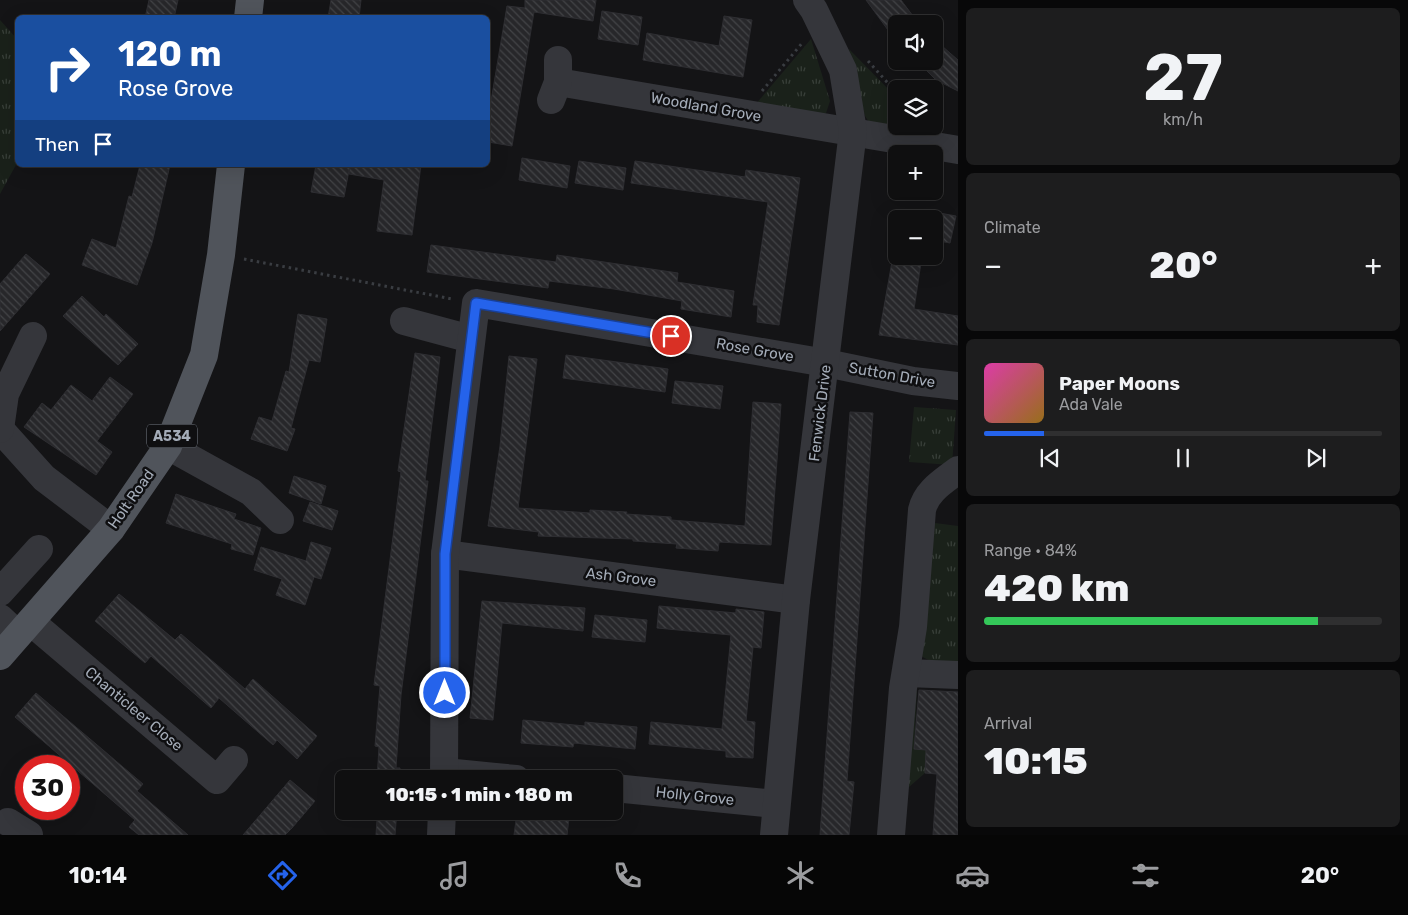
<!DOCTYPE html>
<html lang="en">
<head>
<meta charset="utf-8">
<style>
  :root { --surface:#0f0f10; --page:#1d1d1e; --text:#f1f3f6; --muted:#9b9c9f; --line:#2f2f30; --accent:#2563eb }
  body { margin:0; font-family:Rubik,sans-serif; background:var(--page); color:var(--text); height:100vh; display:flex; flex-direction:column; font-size:19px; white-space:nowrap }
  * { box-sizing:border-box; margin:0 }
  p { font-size:16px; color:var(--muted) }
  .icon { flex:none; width:28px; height:28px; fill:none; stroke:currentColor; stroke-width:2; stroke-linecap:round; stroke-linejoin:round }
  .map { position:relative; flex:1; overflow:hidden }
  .sheet { display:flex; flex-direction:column; gap:8px; padding:8px; background:#080809; width:450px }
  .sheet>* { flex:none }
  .top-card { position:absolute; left:15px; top:15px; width:475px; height:152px; border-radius:8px; box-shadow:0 5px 20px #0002,0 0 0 1px var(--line); background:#1a4fa0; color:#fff; overflow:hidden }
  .controls { position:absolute; left:888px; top:15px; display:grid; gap:10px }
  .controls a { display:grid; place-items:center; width:55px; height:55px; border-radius:8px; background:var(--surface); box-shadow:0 5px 20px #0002,0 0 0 1px var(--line); font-size:25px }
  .speed { position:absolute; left:15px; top:755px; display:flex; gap:10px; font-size:25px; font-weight:700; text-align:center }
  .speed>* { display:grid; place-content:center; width:65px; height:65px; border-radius:50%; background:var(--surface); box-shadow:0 5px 20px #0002,0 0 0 1px var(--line); line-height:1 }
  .speed .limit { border:8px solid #d22; background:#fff; color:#111 }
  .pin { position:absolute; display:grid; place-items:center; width:42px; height:42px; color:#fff; margin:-21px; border:2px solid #fff; border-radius:50%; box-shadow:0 1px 5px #0007 }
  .me { position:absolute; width:55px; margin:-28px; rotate:0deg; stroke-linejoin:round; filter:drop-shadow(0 0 4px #0008) }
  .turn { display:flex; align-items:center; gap:18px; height:105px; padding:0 20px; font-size:22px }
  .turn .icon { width:65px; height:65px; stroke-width:2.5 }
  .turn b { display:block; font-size:35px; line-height:42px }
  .then { display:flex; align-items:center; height:48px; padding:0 20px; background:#0003; gap:10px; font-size:19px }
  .big { font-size:38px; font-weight:800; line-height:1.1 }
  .sheet .card { flex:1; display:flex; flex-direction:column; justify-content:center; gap:8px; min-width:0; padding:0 18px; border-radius:8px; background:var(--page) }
  .sheet .dial { align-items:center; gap:0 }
  .dial b { font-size:65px; line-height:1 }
  .song { display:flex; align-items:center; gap:15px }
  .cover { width:60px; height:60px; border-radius:8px; background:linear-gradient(135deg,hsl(320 70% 55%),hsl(40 70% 35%)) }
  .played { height:5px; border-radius:2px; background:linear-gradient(90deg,var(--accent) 15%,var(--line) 15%) }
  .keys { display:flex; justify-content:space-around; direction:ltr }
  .heat { display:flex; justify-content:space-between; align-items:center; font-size:28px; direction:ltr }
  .charge { height:8px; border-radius:4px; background:linear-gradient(90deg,#34c759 84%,var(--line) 0) }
  .trip { position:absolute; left:335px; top:770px; width:288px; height:50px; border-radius:8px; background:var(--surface); box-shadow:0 5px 20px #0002,0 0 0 1px var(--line); font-weight:800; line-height:50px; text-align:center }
  .tab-bar { display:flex; height:80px; justify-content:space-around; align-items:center; background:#060606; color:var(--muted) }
  .tab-bar .icon { width:35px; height:35px }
  .tab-bar .selected { color:var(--accent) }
  .tab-bar b { font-size:22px; color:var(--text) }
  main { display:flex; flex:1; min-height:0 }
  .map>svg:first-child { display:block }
</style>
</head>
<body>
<main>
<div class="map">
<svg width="958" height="835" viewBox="0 0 958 835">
  <defs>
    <pattern id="grass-tufts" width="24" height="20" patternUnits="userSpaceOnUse" patternTransform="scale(1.25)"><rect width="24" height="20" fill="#1a211a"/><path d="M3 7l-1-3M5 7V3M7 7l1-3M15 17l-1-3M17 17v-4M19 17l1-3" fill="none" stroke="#383f39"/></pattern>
    <pattern id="building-back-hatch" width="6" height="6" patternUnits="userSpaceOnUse" patternTransform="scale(1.25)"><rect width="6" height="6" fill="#27272a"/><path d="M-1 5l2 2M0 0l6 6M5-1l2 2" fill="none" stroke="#434447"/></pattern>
  </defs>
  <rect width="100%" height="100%" fill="#141416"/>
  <g fill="url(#grass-tufts)">
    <path d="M0,20L17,39V163L0,194Z"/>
    <path d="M811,39L830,101L826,113L818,116L755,105Z"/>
    <path d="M849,49L896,97V126H924L934,137L869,122L865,116Z"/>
    <path d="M914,407L956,410L952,465L909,462Z"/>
    <path d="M935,511V523L958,526V662C943,662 927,665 917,651Z"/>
    <path d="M917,690L914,749L926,750L925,773L901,794L911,700Z"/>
  </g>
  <g fill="url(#building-back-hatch)" stroke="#2e2e32">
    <path d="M149,0H178L174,18H145Z"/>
    <path d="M331,0H361L359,18H328Z"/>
    <path d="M525,0H596L593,21L534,12L512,146L488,142L491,101L507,6L525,8Z"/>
    <path d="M866,0H901L919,24H896V41Z"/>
    <path d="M602,11L642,17L638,45L598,39Z"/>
    <path d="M724,16L752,20L743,77L643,60L647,33L719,46Z"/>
    <path d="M934,39L958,60V91L936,80L917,61H934Z"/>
    <path d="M522,158L570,166L567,188L519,180Z"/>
    <path d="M579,161L626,168L623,190L575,183Z"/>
    <path d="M635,161L745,177L746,170L800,178L779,325L757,322L758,305H753L768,202L631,183Z"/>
    <path d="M140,165H170L152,243L137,285L82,265L92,239L116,248L129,196L132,197Z"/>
    <path d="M316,165H350L344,197L311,192Z"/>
    <path d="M350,165H421L412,235L377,231L384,180L349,174Z"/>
    <path d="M934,212L956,216L950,243L934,240Z"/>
    <path d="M431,245L556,262L557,255L678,273L677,282L734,291L731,317L681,309L682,301L614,289L549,281L548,288L427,272Z"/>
    <path d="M26,254L50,274L0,331V284Z"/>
    <path d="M893,256H922L914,309L958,316V345L879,335Z"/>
    <path d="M82,296L104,317L106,314L138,344L118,365L63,316Z"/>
    <path d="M298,314L327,319L320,362L309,360L291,428L295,429L287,451L251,439L259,417L272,421L286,371L289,372Z"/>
    <path d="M415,353L440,357L425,481H428L425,505L401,695L396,768H400V779H377L379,747L375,746L380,686L374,685L395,521L401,472L398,471Z"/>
    <path d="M566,355L668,369L665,392L563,378Z"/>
    <path d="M509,356L537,359L518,508L590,513V510L627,512L626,514L671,517V520L745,526L753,402L781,404L771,545L719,542L718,551L676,548L677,544L633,541V539L538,536L539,532L488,526L500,446Z"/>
    <path d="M110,377L133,394L97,441L112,452L96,475L24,427L42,403L51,410L71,385L92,401Z"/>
    <path d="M675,381L723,386L720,409L672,403Z"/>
    <path d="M850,412L873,413L847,781L854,782L849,835H820Z"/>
    <path d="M294,476L326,486L321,504L289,493Z"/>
    <path d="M176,494L236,514L234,519L261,528L253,555L231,549L232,544L166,523Z"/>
    <path d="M310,502L338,511L332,530L303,521Z"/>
    <path d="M311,542L331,548L321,579L314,577L305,605L276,595L282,579L254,570L261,547L306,561Z"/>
    <path d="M119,594L175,640L181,634L245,689L253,679L317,736L297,759L277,740L273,745L219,698L211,708L151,656L145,663L95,621Z"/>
    <path d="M482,601L585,608L583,631L502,623L493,720L470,718Z"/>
    <path d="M659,606L736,613V609L764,612L761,648L753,647L746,721L755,722L753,758L726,757V751L649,744L651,722L722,729L731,635L657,628Z"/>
    <path d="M595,615L647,620L645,642L592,637Z"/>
    <path d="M919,690L958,692V835H933L937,774L925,773L926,750L914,749Z"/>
    <path d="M36,693L143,784L137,791L188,835H139L129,827L135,820L15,717Z"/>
    <path d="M523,720L585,726V722L637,727L635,749L574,743L573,747L521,743Z"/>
    <path d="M290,780L315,801L292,828L285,835H243Z"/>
    <path d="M374,811H397L395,835H376L377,820L373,819Z"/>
    <path d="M517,813L569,818L567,835H514Z"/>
  </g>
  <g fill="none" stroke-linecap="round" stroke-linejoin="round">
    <g stroke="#3a3d42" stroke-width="3" stroke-dasharray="2.5 4" stroke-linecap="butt">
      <path d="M868,61L896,92"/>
      <path d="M762,91L803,42"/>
      <path d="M244,259L452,299"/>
    </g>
    <g stroke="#35363b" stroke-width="28">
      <path d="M558,82L958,150"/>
      <path d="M551,100L558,82V60"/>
      <path d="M404,321L471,339"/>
      <path d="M0,429L44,478L111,529"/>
      <path d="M0,429L5,394L33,336"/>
      <path d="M168,446L251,492L280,520"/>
      <path d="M445,554L796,600"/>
      <path d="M0,592L39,549"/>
      <path d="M0,618L18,635"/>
      <path d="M31,622L217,780L234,760"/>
      <path d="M907,673L958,675"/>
      <path d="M445,772L516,779"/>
      <path d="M444,779L445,554L476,303L826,363L913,381L958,386"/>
      <path d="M614,788L776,804"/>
      <path d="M8,822L29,835"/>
      <path d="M441,835L442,811"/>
      <path d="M774,835L796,600L853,131L843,70L814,10L807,0"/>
      <path d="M891,835L903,688L913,627L922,510C926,491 944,481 958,470"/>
    </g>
    <g stroke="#50545b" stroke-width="28">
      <path d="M248,18L250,0"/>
      <path d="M0,656L111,529L168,446L204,355L221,255L231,165"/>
    </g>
  </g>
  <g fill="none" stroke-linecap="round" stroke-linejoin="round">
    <g stroke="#184099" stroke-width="12">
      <path id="route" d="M445,693V554L476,303L671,336"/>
    </g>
    <use href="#route" stroke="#2563eb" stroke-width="9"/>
  </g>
  <g text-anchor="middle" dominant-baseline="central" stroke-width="5" stroke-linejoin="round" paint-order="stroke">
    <rect fill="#0f0f11" stroke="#777d86" stroke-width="1" x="147" y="424.5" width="50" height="23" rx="4"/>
    <g font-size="14" font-weight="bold" fill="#a4acb8">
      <text x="172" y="436">A534</text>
    </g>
    <g font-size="15" fill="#a4acb8" stroke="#0f0f11">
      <text transform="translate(706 107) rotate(10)">Woodland Grove</text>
      <text transform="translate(755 350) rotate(10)">Rose Grove</text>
      <text transform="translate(892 375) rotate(10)">Sutton Drive</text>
      <text transform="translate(820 413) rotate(-83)">Fenwick Drive</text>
      <text transform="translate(131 499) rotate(-55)">Holt Road</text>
      <text transform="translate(621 577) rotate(7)">Ash Grove</text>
      <text transform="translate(134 709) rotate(40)">Chanticleer Close</text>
      <text transform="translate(695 796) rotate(6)">Holly Grove</text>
    </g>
  </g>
</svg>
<div class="controls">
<a><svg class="icon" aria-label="sound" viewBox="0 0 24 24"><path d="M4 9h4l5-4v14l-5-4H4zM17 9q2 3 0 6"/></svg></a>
<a><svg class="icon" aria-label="layers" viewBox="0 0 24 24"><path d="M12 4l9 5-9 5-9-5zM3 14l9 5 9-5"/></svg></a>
<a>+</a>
<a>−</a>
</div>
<div class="speed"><div class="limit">30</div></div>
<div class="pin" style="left:671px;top:336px;background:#d93025"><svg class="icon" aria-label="arrive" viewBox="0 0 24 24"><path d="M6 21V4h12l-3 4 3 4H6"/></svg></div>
<svg class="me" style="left:445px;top:693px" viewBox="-20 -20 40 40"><circle r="17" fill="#2563eb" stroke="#fff" stroke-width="3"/><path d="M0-11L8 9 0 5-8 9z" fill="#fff"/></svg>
<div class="trip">10:15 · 1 min · 180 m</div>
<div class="top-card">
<div class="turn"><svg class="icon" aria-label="right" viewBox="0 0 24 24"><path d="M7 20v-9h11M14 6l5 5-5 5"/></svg><div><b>120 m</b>Rose Grove</div></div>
<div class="then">Then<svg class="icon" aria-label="arrive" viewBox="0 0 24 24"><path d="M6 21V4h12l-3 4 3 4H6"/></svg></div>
</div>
</div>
<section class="sheet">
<div class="card dial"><b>27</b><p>km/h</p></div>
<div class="card"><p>Climate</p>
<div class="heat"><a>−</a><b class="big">20°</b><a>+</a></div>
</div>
<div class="card">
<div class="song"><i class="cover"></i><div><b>Paper Moons</b><p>Ada Vale</p></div></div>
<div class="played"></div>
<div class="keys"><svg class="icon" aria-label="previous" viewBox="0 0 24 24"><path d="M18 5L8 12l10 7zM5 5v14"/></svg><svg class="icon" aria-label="pause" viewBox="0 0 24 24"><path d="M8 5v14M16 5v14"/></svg><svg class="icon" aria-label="next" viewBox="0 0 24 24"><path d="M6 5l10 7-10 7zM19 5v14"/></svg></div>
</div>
<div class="card"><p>Range · 84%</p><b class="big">420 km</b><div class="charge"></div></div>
<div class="card"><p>Arrival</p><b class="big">10:15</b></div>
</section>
</main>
<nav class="tab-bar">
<b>10:14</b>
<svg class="icon selected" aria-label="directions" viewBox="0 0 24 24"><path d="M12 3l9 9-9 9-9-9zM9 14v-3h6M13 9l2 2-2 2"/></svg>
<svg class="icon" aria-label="music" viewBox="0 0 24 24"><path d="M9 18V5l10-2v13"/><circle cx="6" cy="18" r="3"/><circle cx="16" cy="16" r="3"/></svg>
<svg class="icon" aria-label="phone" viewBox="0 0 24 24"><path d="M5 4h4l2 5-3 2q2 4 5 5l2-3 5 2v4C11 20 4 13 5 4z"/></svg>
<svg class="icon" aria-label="climate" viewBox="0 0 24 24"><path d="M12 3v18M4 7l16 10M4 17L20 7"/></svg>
<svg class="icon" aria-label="car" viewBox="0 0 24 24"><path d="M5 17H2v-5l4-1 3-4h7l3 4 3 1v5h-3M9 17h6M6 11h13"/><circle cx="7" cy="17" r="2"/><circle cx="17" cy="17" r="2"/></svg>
<svg class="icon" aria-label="filters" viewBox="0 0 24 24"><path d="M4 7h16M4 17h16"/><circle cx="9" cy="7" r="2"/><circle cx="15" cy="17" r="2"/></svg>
<b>20°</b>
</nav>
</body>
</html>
